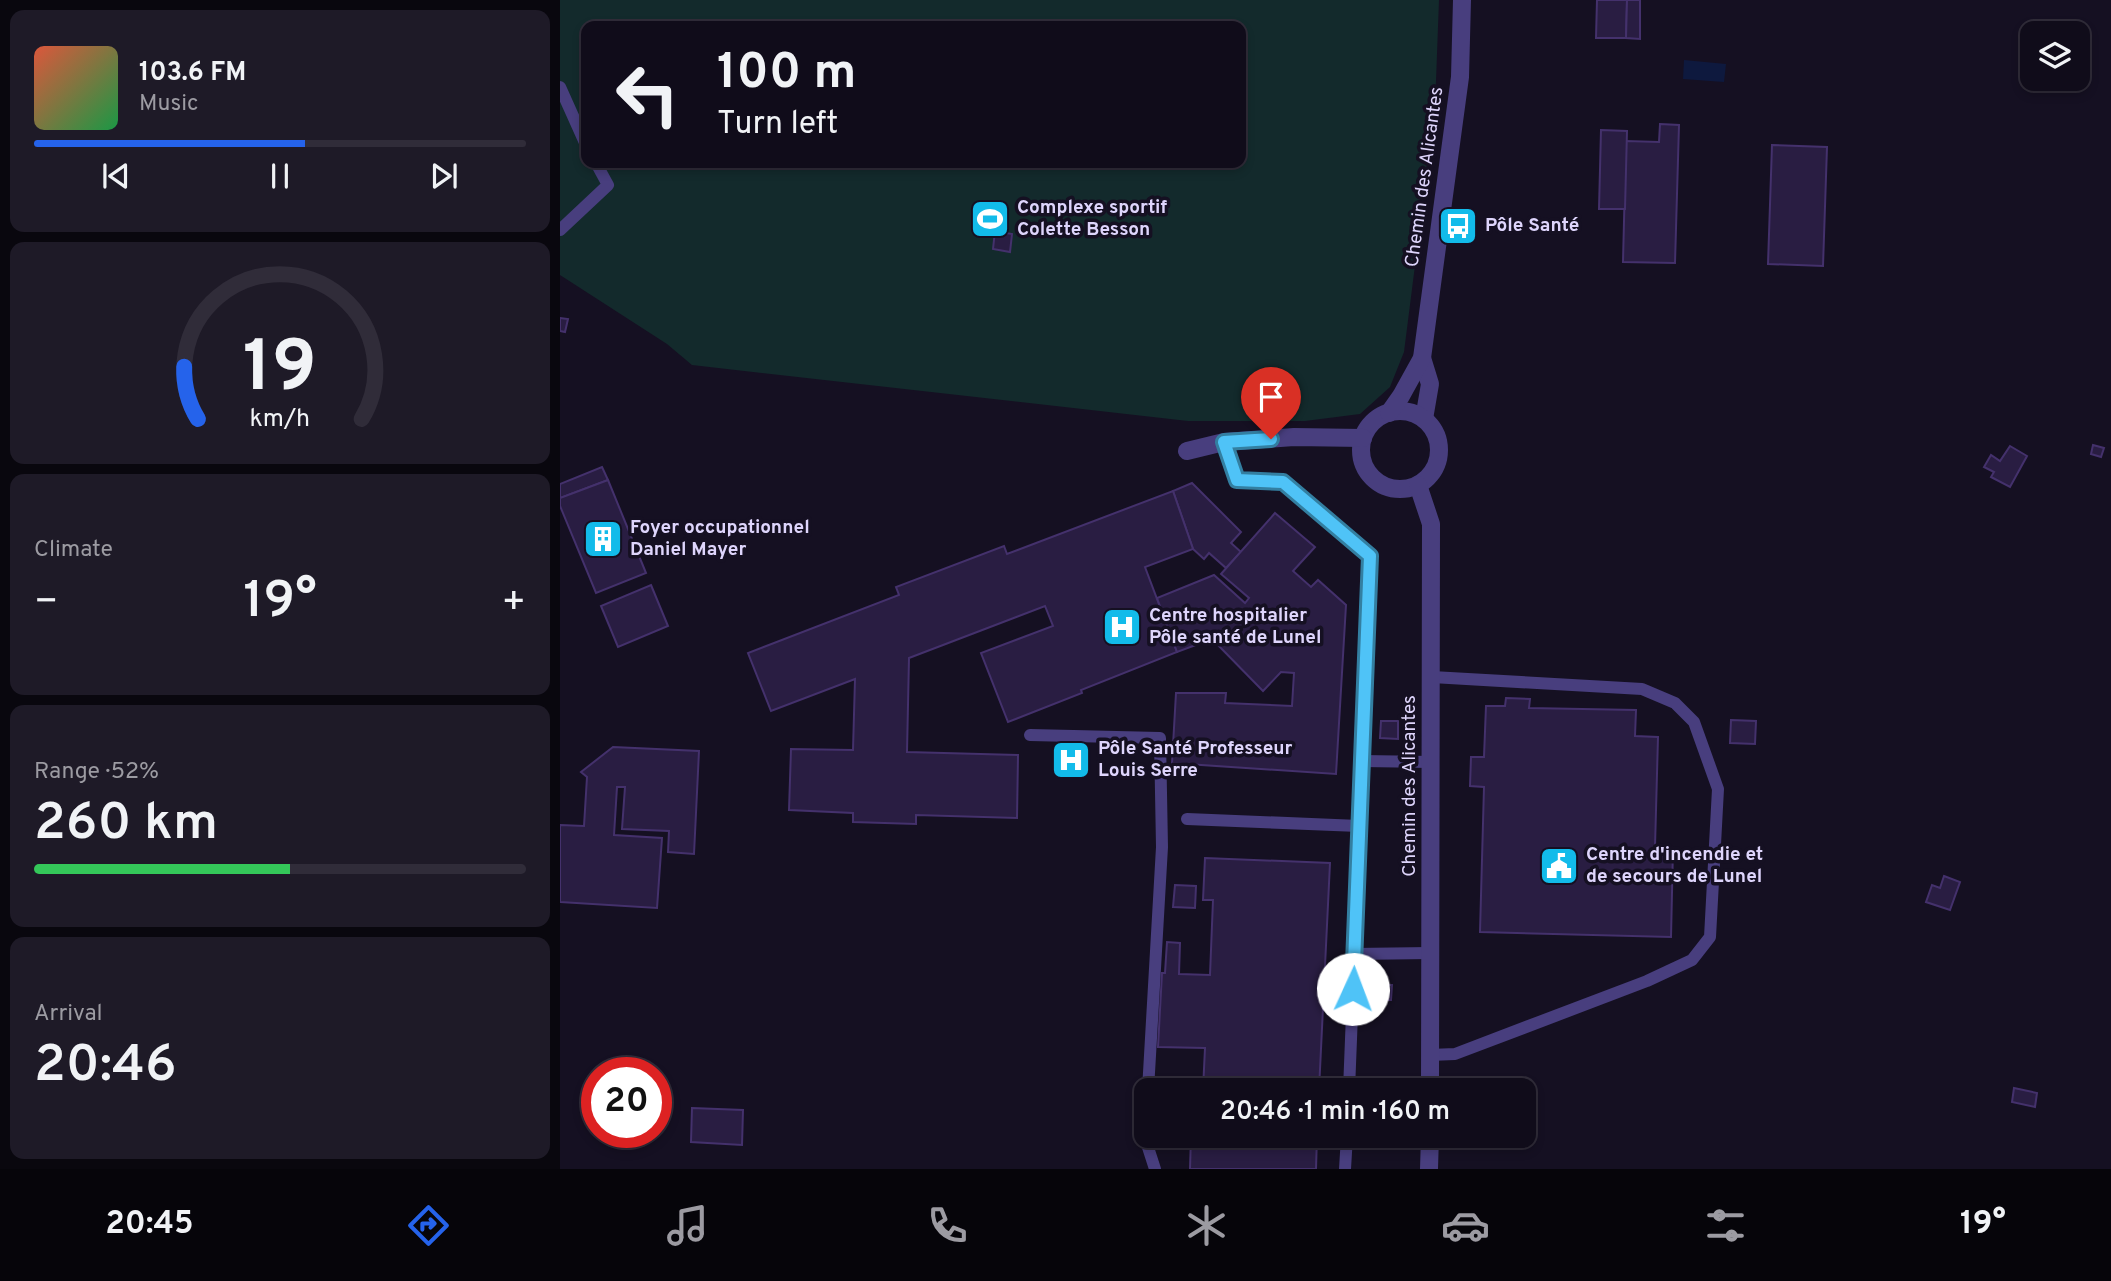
<!DOCTYPE html>
<html lang="en">
<head>
<meta charset="utf-8">
<style>
  :root { --surface:#100c1a; --page:#1e1a27; --text:#f1f3f6; --muted:#9c9ba2; --line:#302c39; --accent:#2563eb }
  body { margin:0; font-family:Overpass,sans-serif; background:var(--page); color:var(--text); height:100vh; display:flex; flex-direction:column; font-size:26px; white-space:nowrap }
  * { box-sizing:border-box; margin:0 }
  p { font-size:23px; color:var(--muted) }
  .icon { flex:none; width:38px; height:38px; fill:none; stroke:currentColor; stroke-width:2; stroke-linecap:round; stroke-linejoin:round }
  .map { position:relative; flex:1; overflow:hidden }
  .side { display:flex; flex-direction:column; gap:10px; padding:10px; background:#09070e; width:560px }
  .side>* { flex:none }
  .top-card { position:absolute; left:21px; top:21px; width:665px; height:147px; border-radius:14px; box-shadow:0 4px 10px #0003,0 0 0 2px var(--line); background:#100c1a; color:var(--text); overflow:hidden }
  .controls { position:absolute; left:1460px; top:21px; display:grid; gap:14px }
  .controls a { display:grid; place-items:center; width:70px; height:70px; border-radius:14px; background:var(--surface); box-shadow:0 4px 10px #0003,0 0 0 2px var(--line); font-size:35px }
  .speed { position:absolute; left:21px; top:1057px; display:flex; gap:14px; font-size:35px; font-weight:700; text-align:center }
  .speed>* { display:grid; place-content:center; width:91px; height:91px; border-radius:50%; background:var(--surface); box-shadow:0 4px 10px #0003,0 0 0 2px var(--line); line-height:1 }
  .speed .limit { border:10px solid #d22; background:#fff; color:#111 }
  .pin { position:absolute; display:grid; place-items:center; width:60px; height:60px; color:#fff; margin:-72px -30px; border-radius:50% 50% 50% 0; rotate:-45deg; box-shadow:0 0 7px #0007 }
  .pin .icon { rotate:45deg }
  .me { position:absolute; width:77px; margin:-38px; rotate:2deg; stroke-linejoin:round; filter:drop-shadow(0 0 5px #0008) }
  .turn { display:flex; align-items:center; gap:24px; height:147px; padding:0 21px; font-size:32px }
  .turn .icon { width:91px; height:91px; stroke-width:2.5 }
  .turn b { display:block; font-size:49px; line-height:60px }
  .big { font-size:52px; font-weight:600; line-height:1.1 }
  .side .card { flex:1; display:flex; flex-direction:column; justify-content:center; gap:10px; min-width:0; padding:0 24px; border-radius:14px; background:var(--page) }
  .side .dial { align-items:center; gap:0 }
  .dial svg { height:182px; overflow:visible; fill:none; stroke:var(--line); stroke-width:7; stroke-linecap:round; text-anchor:middle }
  .dial text { fill:var(--text); stroke:none }
  .song { display:flex; align-items:center; gap:21px }
  .cover { width:84px; height:84px; border-radius:10px; background:linear-gradient(135deg,hsl(10 70% 55%),hsl(140 70% 35%)) }
  .played { height:7px; border-radius:4px; background:linear-gradient(90deg,var(--accent) 55%,var(--line) 55%) }
  .keys { display:flex; justify-content:space-around; direction:ltr }
  .heat { display:flex; justify-content:space-between; align-items:center; font-size:38px; direction:ltr }
  .charge { height:10px; border-radius:5px; background:linear-gradient(90deg,#34c759 52%,var(--line) 0) }
  .trip { position:absolute; left:574px; top:1078px; width:402px; height:70px; border-radius:14px; background:var(--surface); box-shadow:0 4px 10px #0003,0 0 0 2px var(--line); font-weight:600; line-height:70px; text-align:center }
  .tabs { display:flex; height:112px; justify-content:space-around; align-items:center; background:#06050a; color:var(--muted) }
  .tabs .icon { width:49px; height:49px }
  .tabs .on { color:var(--accent) }
  .tabs b { font-size:32px; color:var(--text) }
  main { display:flex; flex:1; min-height:0 }
  .map>svg:first-child { display:block }
</style>
</head>
<body>
<main>
<section class="side">
<div class="card">
<div class="song"><i class="cover"></i><div><b>103.6 FM</b><p>Music</p></div></div>
<div class="played"></div>
<div class="keys"><svg class="icon" aria-label="previous" viewBox="0 0 24 24"><path d="M18 5L8 12l10 7zM5 5v14"/></svg><svg class="icon" aria-label="pause" viewBox="0 0 24 24"><path d="M8 5v14M16 5v14"/></svg><svg class="icon" aria-label="next" viewBox="0 0 24 24"><path d="M6 5l10 7-10 7zM19 5v14"/></svg></div>
</div>
<div class="card dial"><svg viewBox="0 0 100 80">
<path d="M14 69A42 42 0 1 1 86 69"/>
<path d="M14 69A42 42 0 0 1 8 46" stroke="#2563eb"/>
<text x="50" y="56" font-size="32" font-weight="700">19</text>
<text x="50" y="72" font-size="11">km/h</text>
</svg></div>
<div class="card"><p>Climate</p>
<div class="heat"><a>−</a><b class="big">19°</b><a>+</a></div>
</div>
<div class="card"><p>Range · 52%</p><b class="big">260 km</b><div class="charge"></div></div>
<div class="card"><p>Arrival</p><b class="big">20:46</b></div>
</section>
<div class="map">
<svg width="1551" height="1169" viewBox="0 0 1551 1169">
  <rect width="100%" height="100%" fill="#151022"/>
  <path fill="#132a2c" fill-rule="evenodd" d="M0,0H879L875,108L844,352L830,387L800,414L745,421H628L132,365L107,344L0,275ZM26,26H681V163H26Z"/>
  <path fill="#0e193e" d="M1124,60L1166,64L1164,82L1123,79Z"/>
  <g fill="#291d42" stroke="#44316c" stroke-width="2">
    <path d="M1037,0H1067L1066,38H1036Z"/>
    <path d="M1067,0H1080V39L1066,38Z"/>
    <path d="M1100,124L1119,125L1115,263L1063,262L1066,141L1099,142Z"/>
    <path d="M1041,130L1067,131L1065,209H1039Z"/>
    <path d="M1212,145L1267,147L1263,266L1208,264Z"/>
    <path d="M435,231L452,234L450,252L433,249Z"/>
    <path d="M0,318L8,319L5,332L0,331Z"/>
    <path d="M1533,445L1544,448L1541,457L1531,454Z"/>
    <path d="M1450,446L1467,456L1450,487L1431,477L1434,472L1424,467L1431,455L1440,461Z"/>
    <path d="M42,467L48,480L0,498V484Z"/>
    <path d="M48,480L86,573L36,593L0,506V498Z"/>
    <path d="M632,483L681,532L671,543L681,552L666,568L649,553L644,559L633,549L613,491Z"/>
    <path d="M613,491L633,549L585,567L617,652L521,690L522,693L448,722L421,653L493,626L485,606L349,658L347,752L458,755L457,818L356,815V824L293,822V813L229,810L231,749L293,750L295,679L211,711L188,653L339,595L336,587L444,546L447,554Z"/>
    <path d="M715,513L755,547L733,571L751,587L758,580L786,605L776,774L612,763L616,693H666L665,703L732,706L734,673L721,672L703,691L652,639L617,652L597,598L654,575L685,603L689,598L661,574Z"/>
    <path d="M91,585L108,626L58,647L41,606Z"/>
    <path d="M946,698L970,699L969,708L1076,710L1075,736L1098,737L1095,847L1113,848L1111,937L920,932L924,787L910,786L911,757H924L926,706H945Z"/>
    <path d="M1171,720L1196,721L1195,744L1170,743Z"/>
    <path d="M821,721H838V739L820,738Z"/>
    <path d="M53,747L139,751L134,854L108,852L109,831L62,829L65,787H57L54,835L102,838L97,908L0,902V825L24,826L27,777L21,772Z"/>
    <path d="M645,858L770,863L759,1090H643L645,1048L598,1047L602,973H605L607,942L620,943L619,974L650,975L653,900H643Z"/>
    <path d="M1384,876L1400,882L1390,910L1366,902L1372,885L1380,888Z"/>
    <path d="M615,885L636,886L635,908L613,907Z"/>
    <path d="M823,985H832L831,1000H823Z"/>
    <rect x="96" y="1082" width="6" height="18"/>
    <path d="M26,1083H37V1106L26,1105Z"/>
    <path d="M1454,1088L1477,1093L1475,1107L1452,1102Z"/>
    <path d="M132,1108L183,1110L182,1145L131,1142Z"/>
    <path d="M631,1136H757L756,1169H630Z"/>
  </g>
  <g fill="none" stroke-linecap="round" stroke-linejoin="round">
    <g stroke="#483e7e" stroke-width="12">
      <path d="M0,87L26,145"/>
      <path d="M0,230L48,185L36,163"/>
      <path d="M664,442L677,480L723,482L810,556L789,1090"/>
      <path d="M470,735L600,738L602,847L588,1090"/>
      <path d="M802,761L872,762"/>
      <path d="M627,819L799,826"/>
      <path d="M794,954L870,953"/>
      <path d="M870,1055L895,1054L1087,981L1132,960L1150,937L1158,789L1134,722L1115,703L1082,689L872,677"/>
      <path d="M586,1120L585,1138L595,1169"/>
      <path d="M785,1169L787,1136"/>
    </g>
    <g stroke="#483e7e" stroke-width="18">
      <path d="M862,358L870,384L864,419"/>
      <circle cx="840" cy="450" r="39"/>
      <path d="M829,413L841,396L862,358L900,77L902,0"/>
      <path d="M627,451L664,442L734,437L803,438"/>
      <path d="M858,485L871,524L870,1090"/>
      <path d="M869,1169L870,1136"/>
    </g>
  </g>
  <g fill="none" stroke-linecap="round" stroke-linejoin="round">
    <g stroke="#337fa1" stroke-width="18">
      <path id="route" d="M711,439L664,442L677,480L723,482L810,556L793,989"/>
    </g>
    <use href="#route" stroke="#4fc3f7" stroke-width="12"/>
  </g>
  <defs>
    <g id="stadium-square" transform="scale(2.0125)"><rect x="-9" y="-9" width="18" height="18" rx="4" fill="#12bbea" stroke="#151022"/><path d="M0-5a6.5 5 0 1 0 0 10a6.5 5 0 1 0 0-10ZM-3.5-1.8h7v3.6h-7Z" fill="#fff"/></g>
    <g id="bus-square" transform="scale(2.0125)"><rect x="-9" y="-9" width="18" height="18" rx="4" fill="#12bbea" stroke="#151022"/><path d="M-5-6H5V4H4V6H2V4H-2V6H-4V4H-5ZM-3.5-4V0h7V-4ZM-3.5 1.2v1.5H-2V1.2ZM2 1.2v1.5H3.5V1.2Z" fill="#fff"/></g>
    <g id="building-square" transform="scale(2.0125)"><rect x="-9" y="-9" width="18" height="18" rx="4" fill="#12bbea" stroke="#151022"/><path d="M-4-6H4V6H1V3H-1V6H-4ZM-2.5-4.3h1.7v1.8h-1.7ZM.8-4.3h1.7v1.8H.8ZM-2.5-1h1.7V.8h-1.7ZM.8-1h1.7V.8H.8Z" fill="#fff"/></g>
    <g id="hospital-square" transform="scale(2.0125)"><rect x="-9" y="-9" width="18" height="18" rx="4" fill="#12bbea" stroke="#151022"/><path d="M-5-5h3v3.5h4V-5h3V5h-3V1.5h-4V5h-3Z" fill="#fff"/></g>
    <g id="civic-square" transform="scale(2.0125)"><rect x="-9" y="-9" width="18" height="18" rx="4" fill="#12bbea" stroke="#151022"/><path d="M-.6-6.5H3V-4.5H.6V-3L4-1V1h2V6H-6V1h2V-1L-.6-3ZM-1.2 2.5V6h2.4V2.5Z" fill="#fff"/></g>
  </defs>
  <g fill-rule="evenodd">
    <use href="#stadium-square" x="430" y="219"/>
    <use href="#bus-square" x="898" y="226"/>
    <use href="#building-square" x="43" y="539"/>
    <use href="#hospital-square" x="562" y="627"/>
    <use href="#hospital-square" x="511" y="760"/>
    <use href="#civic-square" x="999" y="866"/>
  </g>
  <g text-anchor="middle" dominant-baseline="central" stroke-width="7" stroke-linejoin="round" paint-order="stroke">
    <g font-size="19" fill="#ded5fc" stroke="#151022">
      <text transform="translate(865 177) rotate(-82)">Chemin des Alicantes</text>
      <text transform="translate(850 786) rotate(-90)">Chemin des Alicantes</text>
    </g>
    <g font-size="19" font-weight="bold" fill="#ded5fc" stroke="#151022" text-anchor="start">
      <text x="457" y="208">Complexe sportif<tspan x="457" dy="22">Colette Besson</tspan></text>
      <text x="925" y="226">Pôle Santé</text>
      <text x="70" y="528">Foyer occupationnel<tspan x="70" dy="22">Daniel Mayer</tspan></text>
      <text x="589" y="616">Centre hospitalier<tspan x="589" dy="22">Pôle santé de Lunel</tspan></text>
      <text x="538" y="749">Pôle Santé Professeur<tspan x="538" dy="22">Louis Serre</tspan></text>
      <text x="1026" y="855">Centre d'incendie et<tspan x="1026" dy="22">de secours de Lunel</tspan></text>
    </g>
  </g>
</svg>
<div class="controls">
<a><svg class="icon" aria-label="layers" viewBox="0 0 24 24"><path d="M12 4l9 5-9 5-9-5zM3 14l9 5 9-5"/></svg></a>
</div>
<div class="speed"><div class="limit">20</div></div>
<div class="pin" style="left:711px;top:439px;background:#d93025"><svg class="icon" aria-label="arrive" viewBox="0 0 24 24"><path d="M6 21V4h12l-3 4 3 4H6"/></svg></div>
<svg class="me" style="left:793px;top:989px" viewBox="-20 -20 40 40"><circle r="19" fill="#fff"/><path d="M0-13L10 11 0 6-10 11z" fill="#4fc3f7"/></svg>
<div class="trip">20:46 · 1 min · 160 m</div>
<div class="top-card">
<div class="turn"><svg class="icon" aria-label="left" viewBox="0 0 24 24"><path d="M17 20v-9H6M10 6l-5 5 5 5"/></svg><div><b>100 m</b>Turn left</div></div>
</div>
</div>
</main>
<nav class="tabs">
<b>20:45</b>
<svg class="icon on" aria-label="directions" viewBox="0 0 24 24"><path d="M12 3l9 9-9 9-9-9zM9 14v-3h6M13 9l2 2-2 2"/></svg>
<svg class="icon" aria-label="music" viewBox="0 0 24 24"><path d="M9 18V5l10-2v13"/><circle cx="6" cy="18" r="3"/><circle cx="16" cy="16" r="3"/></svg>
<svg class="icon" aria-label="phone" viewBox="0 0 24 24"><path d="M5 4h4l2 5-3 2q2 4 5 5l2-3 5 2v4C11 20 4 13 5 4z"/></svg>
<svg class="icon" aria-label="climate" viewBox="0 0 24 24"><path d="M12 3v18M4 7l16 10M4 17L20 7"/></svg>
<svg class="icon" aria-label="car" viewBox="0 0 24 24"><path d="M5 17H2v-5l4-1 3-4h7l3 4 3 1v5h-3M9 17h6M6 11h13"/><circle cx="7" cy="17" r="2"/><circle cx="17" cy="17" r="2"/></svg>
<svg class="icon" aria-label="filters" viewBox="0 0 24 24"><path d="M4 7h16M4 17h16"/><circle cx="9" cy="7" r="2"/><circle cx="15" cy="17" r="2"/></svg>
<b>19°</b>
</nav>
</body>
</html>
